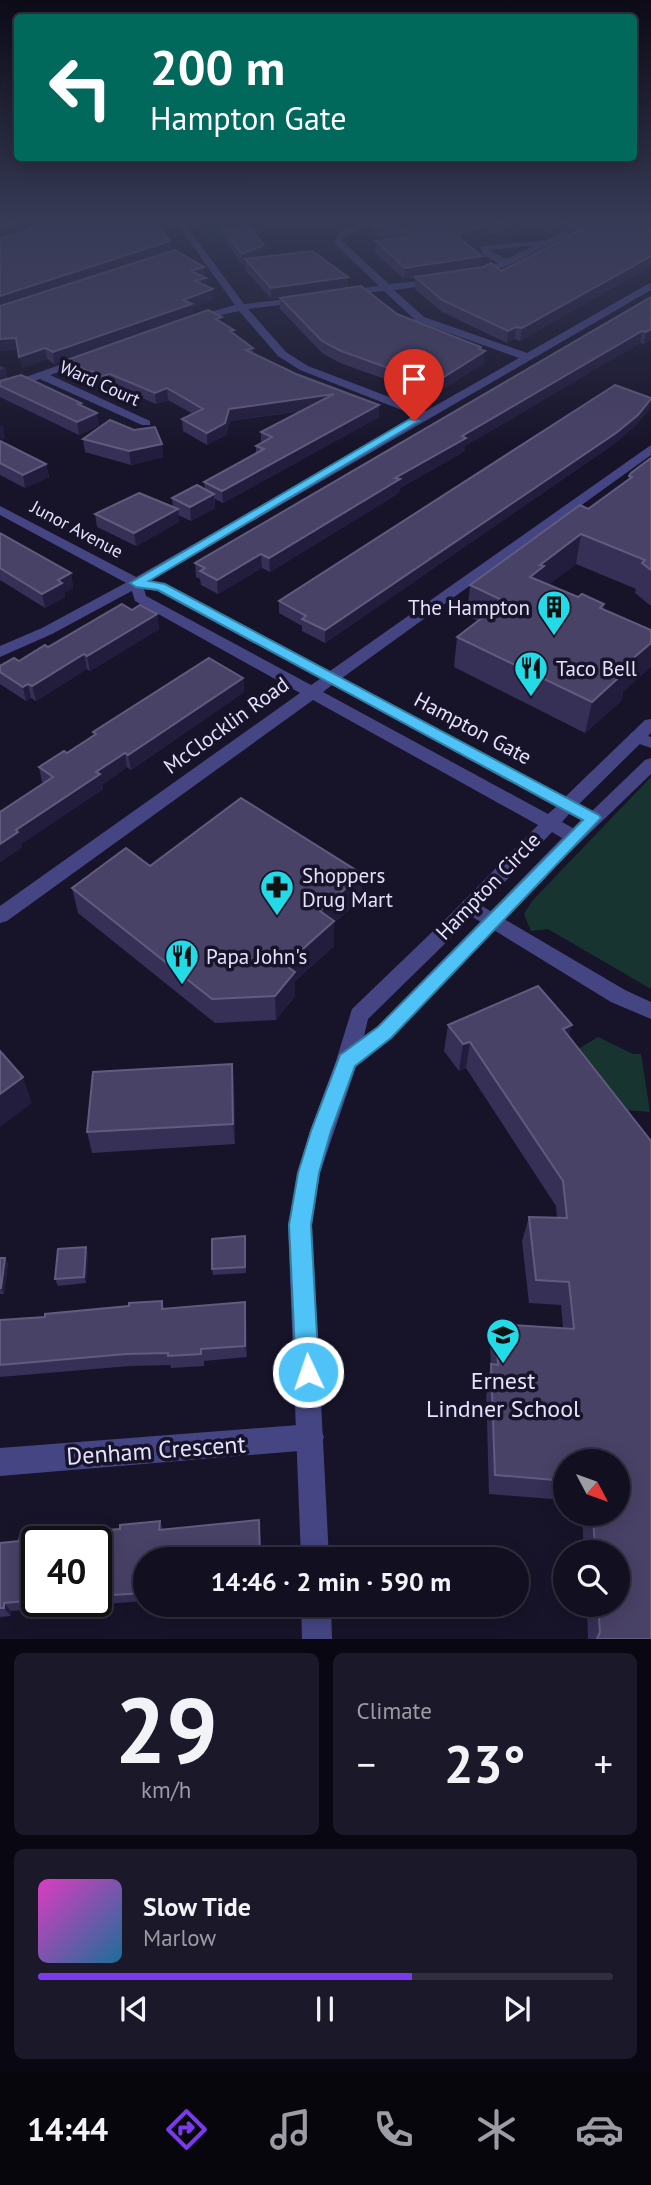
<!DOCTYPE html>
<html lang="en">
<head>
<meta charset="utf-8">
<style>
  :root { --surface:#110f20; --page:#1a1829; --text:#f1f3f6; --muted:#9c9ca5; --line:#302f3e; --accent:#7c3aed }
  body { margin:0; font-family:"PT Sans",sans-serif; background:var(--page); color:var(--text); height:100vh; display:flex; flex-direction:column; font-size:26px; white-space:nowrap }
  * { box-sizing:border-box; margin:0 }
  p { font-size:23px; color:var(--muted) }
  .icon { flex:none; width:38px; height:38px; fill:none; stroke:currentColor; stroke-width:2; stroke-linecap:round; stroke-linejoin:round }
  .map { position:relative; height:1639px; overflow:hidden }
  .side { display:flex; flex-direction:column; gap:14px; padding:14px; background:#090812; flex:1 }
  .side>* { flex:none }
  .banner { position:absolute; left:14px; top:14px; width:623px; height:147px; border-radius:7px; box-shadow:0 4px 18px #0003,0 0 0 2px var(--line); background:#00695c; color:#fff; overflow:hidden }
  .needle { width:46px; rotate:131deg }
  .fabs { position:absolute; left:553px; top:1449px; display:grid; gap:14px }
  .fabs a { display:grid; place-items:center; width:77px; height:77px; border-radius:50%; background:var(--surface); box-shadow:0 4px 18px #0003,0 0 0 2px var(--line); font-size:35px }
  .speed { position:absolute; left:21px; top:1526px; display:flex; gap:14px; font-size:35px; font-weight:700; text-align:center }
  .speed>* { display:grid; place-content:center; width:91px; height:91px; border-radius:50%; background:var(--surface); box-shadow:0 4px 18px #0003,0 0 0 2px var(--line); line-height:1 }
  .speed .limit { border:4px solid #111; border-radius:10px; background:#fff; color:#111 }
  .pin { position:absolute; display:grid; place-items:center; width:60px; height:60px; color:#fff; margin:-72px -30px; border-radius:50% 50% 50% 0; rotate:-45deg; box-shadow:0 0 7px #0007 }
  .pin .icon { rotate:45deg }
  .me { position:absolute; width:77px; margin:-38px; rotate:357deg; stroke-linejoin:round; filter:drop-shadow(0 0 5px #0008) }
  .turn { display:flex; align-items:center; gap:24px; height:147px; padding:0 21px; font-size:32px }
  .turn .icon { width:91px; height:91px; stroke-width:2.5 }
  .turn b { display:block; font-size:49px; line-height:60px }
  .big { font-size:52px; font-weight:600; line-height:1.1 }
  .side .tile { flex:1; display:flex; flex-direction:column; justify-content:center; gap:10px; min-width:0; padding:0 24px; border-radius:10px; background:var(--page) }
  .side .dial { align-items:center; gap:0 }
  .dial b { font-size:91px; line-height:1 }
  .song { display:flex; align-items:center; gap:21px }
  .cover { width:84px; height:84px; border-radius:10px; background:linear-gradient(135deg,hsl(310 70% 55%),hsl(200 70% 35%)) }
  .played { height:7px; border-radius:4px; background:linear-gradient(90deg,var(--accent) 65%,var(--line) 65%) }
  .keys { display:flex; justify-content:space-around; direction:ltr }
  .heat { display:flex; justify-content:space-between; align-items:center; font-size:38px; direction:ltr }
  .side .tiles { flex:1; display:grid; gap:14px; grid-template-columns:1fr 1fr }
  .tile:last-child { grid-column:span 2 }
  .trip { position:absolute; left:133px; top:1547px; width:396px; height:70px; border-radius:35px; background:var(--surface); box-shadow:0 4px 18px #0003,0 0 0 2px var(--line); font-weight:600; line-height:70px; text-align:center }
  .tab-bar { display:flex; height:112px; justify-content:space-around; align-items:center; background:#07060d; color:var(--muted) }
  .tab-bar .icon { width:49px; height:49px }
  .tab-bar .active { color:var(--accent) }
  .tab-bar b { font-size:32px; color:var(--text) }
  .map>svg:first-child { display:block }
</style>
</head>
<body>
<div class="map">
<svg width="651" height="1639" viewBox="0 0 651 1639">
  <rect width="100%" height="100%" fill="#17142a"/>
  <g fill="#183431">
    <path d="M224,220H293L257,233L209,240L197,223Z"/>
    <path d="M651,777V989L548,929L531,931L524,914L532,901Z"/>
    <path d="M598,1037L633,1054H641L650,1112L613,1109L575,1051Z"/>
  </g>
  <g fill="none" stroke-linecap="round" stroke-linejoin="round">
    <g fill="#454584" fill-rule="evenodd">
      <path d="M174,220H182L244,304L306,297L308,299L303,302L248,309L286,352L308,366L426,411L519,358L416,321L384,291L342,295V291L345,290L379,286L334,243L339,232L371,220H382L345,236L342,241L389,284L441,279V283L438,284L394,290L424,317L527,353L648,284L651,283V290L141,586L52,634L0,657V646L42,628L131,580L417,416L300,370L278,356L239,311L189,322V318L235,305Z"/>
      <path d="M587,220H597L509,265L473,278L468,275L498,263L482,254L481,246L544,241ZM535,245L506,259L489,250Z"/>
      <path d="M88,355L92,356V360L50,375L150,421V425H142L40,379L0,393V386Z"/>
      <path d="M637,732L651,737V748L631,741L629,737L631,733Z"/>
      <path d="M470,899L625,990L651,1002V1019L611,1002L463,911L461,906L463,901Z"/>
      <path d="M311,1424L320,1428L324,1437L320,1446L311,1450L0,1476V1448Z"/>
    </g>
    <g fill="#454584" fill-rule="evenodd">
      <path d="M651,445V455L342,678L565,797L645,720L651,719V733L579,804L592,811L645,760L651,758V774L567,855L392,1038L356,1067L320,1173L312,1225L329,1559H301L288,1225L298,1173L310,1131L336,1061L352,1009L452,913L538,825L313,700L7,921L0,923V906L300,693L135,601L130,585L0,515V506L140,579L166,584L330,671ZM144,589L157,591L320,679L311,685L146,596ZM332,685L556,807L548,814L323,692ZM569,814L581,820L573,828L562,822ZM552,832L562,838L378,1026L364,1036L368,1019L466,923Z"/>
      <path d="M301,1605H331L332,1639H302Z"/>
    </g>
  </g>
  <g fill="#362f56" fill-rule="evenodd">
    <path d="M0,220H154L171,251L206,278L207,287L213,289V300L192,308L193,315L54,364L47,359L22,368L18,349L0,351Z"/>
    <path d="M376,220H581L552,233L534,228L502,235L485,234L465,243L480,267L501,271L567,237L569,226L651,220V266L520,341L515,339L507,343L442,312L415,289V278L404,279L375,253L376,241L391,240L372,234V223Z"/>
    <path d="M224,230L264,245V255L260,257L348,277V288L271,299L245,270V263L242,264L225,241Z"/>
    <path d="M651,297V340L644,344L640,343L465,446V451L400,488L399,493L270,572L262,568L218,594L201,585L200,579L196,577L195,563Z"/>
    <path d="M280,298L397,314L481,347L480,349L484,363L432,396L340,363L322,353L280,309Z"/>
    <path d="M223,323L234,334L253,348V353L296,374L379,405V417L223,503L215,499V508L191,521L178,515L179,522L136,546L97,527L95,514L173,507L172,498L205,489L204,482L256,454V446L261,443V432L302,411L230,421L226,435L207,445L183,431L182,419L193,414L168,400L156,404L112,385L104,388L94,383L91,384L69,372L67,360Z"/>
    <path d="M0,366L5,368L7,379L82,406L99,425L79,435L0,397Z"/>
    <path d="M650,409L635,426L614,444L325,643L302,631V626L279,613V601Z"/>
    <path d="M83,439L162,444L163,457L131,465L85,452Z"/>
    <path d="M0,441L46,464L49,477L25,488L0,475Z"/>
    <path d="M651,458V606L635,593L636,589L576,564L549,584L578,597L604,604L603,609L623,692L621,701L585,733L454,667L457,637L478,621L467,616L470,585L588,509L629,479V476Z"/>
    <path d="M0,533L71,573L73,588L64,593L65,597L45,608L0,580Z"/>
    <path d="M132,610L157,614L159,629L90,671L87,669L36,701L31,698L26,701L0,684V666L19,661Z"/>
    <path d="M243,678L244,692L131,770L127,767L102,785L103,789L21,844L22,847L0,862V812L44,783L42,782L39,767L67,753L94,736L93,732Z"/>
    <path d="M150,866L362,874L361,899L334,923V946L295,981V996L276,1020L215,1023L78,913L72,888Z"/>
    <path d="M448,1025L569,1036L651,1639H588L587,1605H618V1552H584L582,1514H618V1461H565V1500L489,1494L486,1385L491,1366L490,1346L496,1324L563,1328L561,1305L529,1303L522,1241L529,1217L557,1218L556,1206L466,1068L459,1071L444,1051Z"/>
    <path d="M234,1085L235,1144L92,1153L87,1132Z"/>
    <path d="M245,1236L246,1273L213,1275L212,1269Z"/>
    <path d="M88,1253L86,1283L58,1286L55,1279Z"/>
    <path d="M0,1258H5L8,1264L4,1294H0Z"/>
    <path d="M162,1301L164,1309L246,1314L247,1357L204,1361V1366L171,1368L170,1365L130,1366L0,1377V1320L45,1317Z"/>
    <path d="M160,1521L163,1530H260L261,1559H145V1601L11,1611V1616L0,1617V1543L120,1529ZM37,1542H96V1601H37Z"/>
  </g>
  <g fill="#221c3d">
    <path d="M26,220L28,230L0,239V228Z"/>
    <path d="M525,220H535L534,228L502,235L503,224Z"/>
    <path d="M559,220H581L552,233L553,222Z"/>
    <path d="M486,223L485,234L455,247L456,236Z"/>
    <path d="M170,241L171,252L0,307V296Z"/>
    <path d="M264,245V255L247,262L245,259V263L242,264V254Z"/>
    <path d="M482,256L480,267L404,279L405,268Z"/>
    <path d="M651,256V266L520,341L522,328Z"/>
    <path d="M204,267L205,277L191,271Z"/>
    <path d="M348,277V288L271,299V288Z"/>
    <path d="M206,278L207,288L195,281Z"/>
    <path d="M213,289V300L192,308L193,315L54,364L53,352L183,300Z"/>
    <path d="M516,327L515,339L507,343L508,331Z"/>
    <path d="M651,329V340L644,344L646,332Z"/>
    <path d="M642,331L640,343L465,446V451L400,488L399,493L270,572L269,558L462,436Z"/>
    <path d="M16,338L18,349L0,351V339Z"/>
    <path d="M481,347L480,354L485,351L484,363L432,396L433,384Z"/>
    <path d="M45,348L47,359L22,368L19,357Z"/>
    <path d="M5,368L7,381L0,384V370Z"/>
    <path d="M93,371L94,383L91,384L89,372Z"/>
    <path d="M110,374L112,385L104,388L102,376Z"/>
    <path d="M167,388L168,400L156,404L155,393Z"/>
    <path d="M334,394V406L230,421L226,435L207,445V433L229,409Z"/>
    <path d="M651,399L650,409L635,426L614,444L325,643V630Z"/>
    <path d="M379,405V417L223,503L222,491Z"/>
    <path d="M97,413L99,425L79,435L77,422Z"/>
    <path d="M3,425L5,438L0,440V426Z"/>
    <path d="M162,444L163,457L131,465L129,451Z"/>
    <path d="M46,464L49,477L25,488L23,475Z"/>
    <path d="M214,494L215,508L191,521L190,507Z"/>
    <path d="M178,509L179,522L136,546L134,533Z"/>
    <path d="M581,534L576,564L540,591L530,577L540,565Z"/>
    <path d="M261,554L262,568L218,594L217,580Z"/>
    <path d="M71,573L73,588L64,593L65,597L45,608L42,594L58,580Z"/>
    <path d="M157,614L159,629L90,671L87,656Z"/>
    <path d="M651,643V667L623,692L621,701L585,733L592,702L623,667Z"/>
    <path d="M84,654L87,669L36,701L32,686Z"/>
    <path d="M243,678L244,692L131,770L128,755Z"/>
    <path d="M28,684L31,698L26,701L23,687Z"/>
    <path d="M125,753L127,767L102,785L103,789L21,844L22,847L0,862V844L16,830L96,772Z"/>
    <path d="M362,874L361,899L334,923V946L295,981V996L276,1020L275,996L285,965L320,911Z"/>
    <path d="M572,1025L565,1052L563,1029Z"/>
    <path d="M470,1042L466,1068L459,1071L463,1044Z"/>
    <path d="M232,1064L234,1085L235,1144L233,1124Z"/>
    <path d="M23,1077L32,1103L0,1127V1094Z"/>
    <path d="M86,1247L88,1253L86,1283L84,1277Z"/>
    <path d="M5,1258L8,1264L4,1294L1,1288Z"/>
    <path d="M245,1302L246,1314L247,1357L245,1346Z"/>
    <path d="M259,1520L260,1530L261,1559H260Z"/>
    <path d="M4,1603L11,1611V1616L4,1608Z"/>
  </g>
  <g fill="#494267" stroke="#615b7f" stroke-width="2">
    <path d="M0,220H26L0,228Z"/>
    <path d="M27,220H154L170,241L0,296V239L31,229L32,221Z"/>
    <path d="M376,220H525L503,224L486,223L456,236L482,256L405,268L376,241L418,236L372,223Z"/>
    <path d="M543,220H559L553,222Z"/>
    <path d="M583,220H651V256L522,328L516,327L508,331L442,300L415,277L483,267L491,263L501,271L582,230L569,226Z"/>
    <path d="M248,227L264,245L242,254L224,230Z"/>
    <path d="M175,250L204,267L191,271L206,278L195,281L213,289L183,300L192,304L53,352L45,348L19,357L16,338L0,339V306Z"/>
    <path d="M312,251L348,277L271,288L245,259Z"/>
    <path d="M361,286L397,314L481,347L479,349L485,351L433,384L341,351L322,341L280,298Z"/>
    <path d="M651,297V329L646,332L642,331L462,436L466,438L395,478L400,479L269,558L261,554L217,580L200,571L205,568L195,563Z"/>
    <path d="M208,310L222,317L216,319L234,330L230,331L253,348L246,350L296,374L379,405L222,491L204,482L264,449L256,446L272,437L261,432L334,394L229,409L225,423L207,433L182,419L203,409L167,388L155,393L110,374L102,376L93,371L89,372L67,360Z"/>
    <path d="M21,375L81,403L78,404L97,413L77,422L0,386V381Z"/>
    <path d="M615,385L651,398V399L638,415L616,433L325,630L302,619L306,616L279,601Z"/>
    <path d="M110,420L134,430L155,427L162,444L129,451L83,439Z"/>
    <path d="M0,441L46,464L23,475L0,463Z"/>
    <path d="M651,458V570L642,563L645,560L581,534L540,565L544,566L530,577L578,597L582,594L604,604L600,608L651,630V643L623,667L628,669L592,702L457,637L504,601L470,585L580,505L588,509L632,477L629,476L631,473Z"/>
    <path d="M197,485L214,494L190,507L172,498Z"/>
    <path d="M139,493L178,509L134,533L95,514Z"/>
    <path d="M0,533L71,573L58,580L62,583L42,594L0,568Z"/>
    <path d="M122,604L132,610L140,605L157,614L87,656L84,654L32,686L28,684L23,687L0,672V666L14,658L19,661L45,645L48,647Z"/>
    <path d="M209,658L243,678L128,755L125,753L96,772L100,774L16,830L18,832L0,844V812L53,777L39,767L64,751L67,753L96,734L93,732Z"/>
    <path d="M241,798L362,874L320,911L334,921L285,965L295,972L275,996L212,999L72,888L126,848L150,866Z"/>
    <path d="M538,986L572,1025L563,1029L651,1141V1639H597L600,1632L598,1605H618V1552H595L593,1514H618V1461H565V1481L495,1475L491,1364L498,1365L496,1324L574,1329L569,1282L536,1280L529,1217L567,1218L563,1181L470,1042L463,1044L448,1025Z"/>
    <path d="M0,1051L23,1077L0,1094Z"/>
    <path d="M232,1064L233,1124L87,1132L93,1072Z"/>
    <path d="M245,1236V1267L212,1269V1239Z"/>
    <path d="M86,1247L84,1277L55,1279L58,1249Z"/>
    <path d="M0,1258H5L1,1288H0Z"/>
    <path d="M162,1301V1309L245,1302V1346L201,1349V1354L168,1356V1353L126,1354L0,1365V1320L45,1317V1314L129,1306V1303Z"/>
    <path d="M259,1520L260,1559H145V1593L96,1596V1542H37V1600L4,1603V1608H0V1543L19,1541L20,1536L120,1529V1525L160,1521L159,1530Z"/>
  </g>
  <linearGradient id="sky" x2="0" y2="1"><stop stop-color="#0d0b17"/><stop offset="0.49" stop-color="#363a55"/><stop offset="1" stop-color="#363a55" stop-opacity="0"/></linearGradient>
  <rect width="651" height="449" fill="url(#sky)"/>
  <path fill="#4fc3f7" stroke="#337fa1" stroke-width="2" d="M410,419L419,421L149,581L165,584L599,815L601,818L391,1038L355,1066L331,1131L319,1173L311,1225L319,1372L316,1380L308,1383L299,1380L296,1372L289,1225L298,1173L311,1131L340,1055L378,1027L583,820L158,590L136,587L130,583Z"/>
  <defs>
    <g id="building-pin" transform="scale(1.75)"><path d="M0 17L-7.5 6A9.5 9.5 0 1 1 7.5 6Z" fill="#22dbe6" stroke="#17142a"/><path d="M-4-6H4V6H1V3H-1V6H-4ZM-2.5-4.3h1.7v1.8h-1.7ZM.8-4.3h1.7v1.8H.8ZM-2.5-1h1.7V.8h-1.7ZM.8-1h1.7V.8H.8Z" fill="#111"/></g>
    <g id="restaurant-pin" transform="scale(1.75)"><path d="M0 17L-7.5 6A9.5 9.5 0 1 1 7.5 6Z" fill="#22dbe6" stroke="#17142a"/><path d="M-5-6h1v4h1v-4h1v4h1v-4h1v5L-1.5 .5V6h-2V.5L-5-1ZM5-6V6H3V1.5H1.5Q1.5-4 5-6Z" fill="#111"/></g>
    <g id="pharmacy-pin" transform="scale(1.75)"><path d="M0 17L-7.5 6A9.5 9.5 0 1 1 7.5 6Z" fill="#22dbe6" stroke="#17142a"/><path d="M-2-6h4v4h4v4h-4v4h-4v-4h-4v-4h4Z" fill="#111"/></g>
    <g id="school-pin" transform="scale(1.75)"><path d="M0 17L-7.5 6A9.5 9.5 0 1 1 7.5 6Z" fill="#22dbe6" stroke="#17142a"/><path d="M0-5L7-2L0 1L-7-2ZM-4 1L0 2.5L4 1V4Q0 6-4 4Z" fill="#111"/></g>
  </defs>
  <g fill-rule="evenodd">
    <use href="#building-pin" x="554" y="607"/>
    <use href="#restaurant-pin" x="531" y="668"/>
    <use href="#pharmacy-pin" x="277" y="887"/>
    <use href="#restaurant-pin" x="182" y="956"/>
    <use href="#school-pin" x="503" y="1335"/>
  </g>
  <g text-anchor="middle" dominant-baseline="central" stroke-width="7" stroke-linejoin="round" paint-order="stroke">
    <g font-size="18" fill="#e3e1fc" stroke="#17142a">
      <text transform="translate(100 383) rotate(24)">Ward Court</text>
      <text transform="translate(77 529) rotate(28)">Junor Avenue</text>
    </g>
    <g font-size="21" fill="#e3e1fc" stroke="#17142a" text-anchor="start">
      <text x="530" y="607" text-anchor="end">The Hampton</text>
      <text x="556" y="668">Taco Bell</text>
      <text x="302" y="875">Shoppers<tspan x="302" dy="24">Drug Mart</tspan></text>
      <text x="206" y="956">Papa John's</text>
    </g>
    <g font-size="21" fill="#e3e1fc" stroke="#17142a">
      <text transform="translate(226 725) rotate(-36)">McClocklin Road</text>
      <text transform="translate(473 728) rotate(28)">Hampton Gate</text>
      <text transform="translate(488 886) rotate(-46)">Hampton Circle</text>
    </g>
    <g font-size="24" fill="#e3e1fc" stroke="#17142a">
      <text x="503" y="1380">Ernest<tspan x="503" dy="28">Lindner School</tspan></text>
    </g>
    <g font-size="24" fill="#e3e1fc" stroke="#17142a">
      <text transform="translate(156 1450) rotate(-4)">Denham Crescent</text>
    </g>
  </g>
</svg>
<div class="fabs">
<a><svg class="needle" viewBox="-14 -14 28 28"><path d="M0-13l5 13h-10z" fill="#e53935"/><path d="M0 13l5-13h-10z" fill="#9c9ca5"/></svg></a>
<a><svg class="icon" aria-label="search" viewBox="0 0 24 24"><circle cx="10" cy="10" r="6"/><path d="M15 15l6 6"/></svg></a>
</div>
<div class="speed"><div class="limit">40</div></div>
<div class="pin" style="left:414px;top:421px;background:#d93025"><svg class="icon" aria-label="arrive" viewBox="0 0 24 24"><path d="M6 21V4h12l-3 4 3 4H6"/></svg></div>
<svg class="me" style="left:308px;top:1372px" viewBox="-20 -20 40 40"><circle r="17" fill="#4fc3f7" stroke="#fff" stroke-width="3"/><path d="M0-11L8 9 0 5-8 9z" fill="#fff"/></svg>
<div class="trip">14:46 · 2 min · 590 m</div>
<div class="banner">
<div class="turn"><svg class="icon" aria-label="left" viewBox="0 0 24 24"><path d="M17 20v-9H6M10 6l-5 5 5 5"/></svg><div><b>200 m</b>Hampton Gate</div></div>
</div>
</div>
<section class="side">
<div class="tiles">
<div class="tile dial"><b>29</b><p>km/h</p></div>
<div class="tile"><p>Climate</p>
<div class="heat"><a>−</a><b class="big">23°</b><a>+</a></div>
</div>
<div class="tile">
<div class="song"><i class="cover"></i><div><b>Slow Tide</b><p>Marlow</p></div></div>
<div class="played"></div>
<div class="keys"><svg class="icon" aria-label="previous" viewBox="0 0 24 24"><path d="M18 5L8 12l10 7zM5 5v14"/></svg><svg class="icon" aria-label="pause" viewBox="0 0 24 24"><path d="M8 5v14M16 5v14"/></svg><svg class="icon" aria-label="next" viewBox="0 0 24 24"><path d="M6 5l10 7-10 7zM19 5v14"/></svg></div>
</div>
</div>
</section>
<nav class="tab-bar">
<b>14:44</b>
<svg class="icon active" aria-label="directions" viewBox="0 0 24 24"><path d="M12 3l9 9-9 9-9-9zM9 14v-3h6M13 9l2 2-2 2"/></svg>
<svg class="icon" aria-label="music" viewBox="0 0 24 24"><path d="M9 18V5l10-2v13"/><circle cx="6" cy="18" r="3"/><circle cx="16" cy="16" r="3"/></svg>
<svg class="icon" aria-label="phone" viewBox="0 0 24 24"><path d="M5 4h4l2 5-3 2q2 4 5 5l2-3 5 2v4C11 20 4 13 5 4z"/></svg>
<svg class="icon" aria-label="climate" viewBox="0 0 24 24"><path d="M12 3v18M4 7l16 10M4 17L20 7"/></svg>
<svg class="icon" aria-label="car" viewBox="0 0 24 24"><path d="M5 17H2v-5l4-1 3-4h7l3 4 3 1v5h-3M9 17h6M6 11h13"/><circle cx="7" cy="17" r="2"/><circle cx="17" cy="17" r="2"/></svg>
</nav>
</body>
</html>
